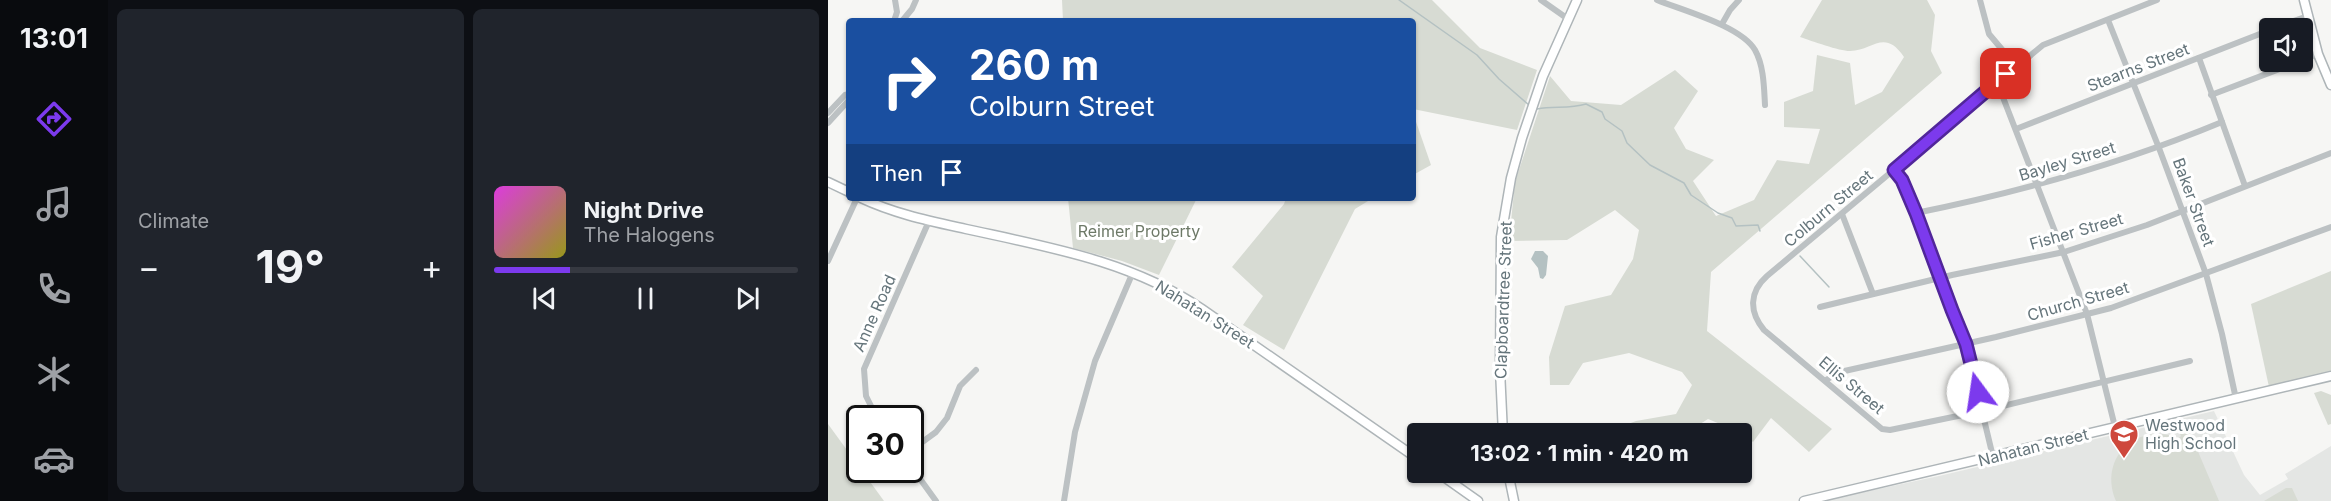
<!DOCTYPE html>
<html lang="en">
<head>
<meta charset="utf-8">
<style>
  :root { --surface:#171b24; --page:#20242c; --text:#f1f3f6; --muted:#9ea1a6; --line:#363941; --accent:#7c3aed }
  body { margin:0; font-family:Inter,sans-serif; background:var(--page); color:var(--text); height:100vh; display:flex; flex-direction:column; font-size:22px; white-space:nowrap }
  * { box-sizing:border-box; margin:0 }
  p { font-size:20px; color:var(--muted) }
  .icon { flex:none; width:33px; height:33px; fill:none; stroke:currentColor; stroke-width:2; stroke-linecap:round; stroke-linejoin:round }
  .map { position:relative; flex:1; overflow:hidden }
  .details { display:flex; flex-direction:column; gap:9px; padding:9px; background:#0d0f14; width:720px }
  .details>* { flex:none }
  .hud { position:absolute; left:18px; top:18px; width:570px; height:183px; border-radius:6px; box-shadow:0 2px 4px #0004; background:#1a4fa0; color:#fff; overflow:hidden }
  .tools { position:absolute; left:1431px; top:18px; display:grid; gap:12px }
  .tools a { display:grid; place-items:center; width:54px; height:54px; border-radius:6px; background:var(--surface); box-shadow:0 2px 4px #0004; font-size:30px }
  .speed { position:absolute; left:18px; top:405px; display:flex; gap:12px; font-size:30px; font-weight:700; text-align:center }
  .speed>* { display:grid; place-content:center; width:78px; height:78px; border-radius:50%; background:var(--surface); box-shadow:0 2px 4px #0004; line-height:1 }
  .speed .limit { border:3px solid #111; border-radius:9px; background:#fff; color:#111 }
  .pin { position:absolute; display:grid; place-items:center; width:51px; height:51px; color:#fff; margin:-26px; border-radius:12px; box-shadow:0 3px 9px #0006 }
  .me { position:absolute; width:66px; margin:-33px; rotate:346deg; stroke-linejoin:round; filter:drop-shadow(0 0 4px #0008) }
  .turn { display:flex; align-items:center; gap:21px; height:126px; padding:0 24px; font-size:27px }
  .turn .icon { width:78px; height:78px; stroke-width:2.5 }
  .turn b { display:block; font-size:42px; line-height:51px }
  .then { display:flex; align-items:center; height:57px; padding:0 24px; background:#0003; gap:12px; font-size:22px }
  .big { font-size:45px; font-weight:700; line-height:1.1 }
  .details .widget { flex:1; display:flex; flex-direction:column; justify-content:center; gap:9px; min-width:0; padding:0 21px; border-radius:9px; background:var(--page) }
  .song { display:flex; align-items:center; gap:18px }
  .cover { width:72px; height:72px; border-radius:9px; background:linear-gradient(135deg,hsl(300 70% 55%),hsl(60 70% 35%)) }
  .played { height:6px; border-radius:3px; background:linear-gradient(90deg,var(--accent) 25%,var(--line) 25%) }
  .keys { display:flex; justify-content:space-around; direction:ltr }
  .heat { display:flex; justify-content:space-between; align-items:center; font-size:33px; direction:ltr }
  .details .tiles { flex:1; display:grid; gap:9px; grid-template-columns:repeat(2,1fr) }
  .trip { position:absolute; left:579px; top:423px; width:345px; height:60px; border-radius:6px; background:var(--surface); box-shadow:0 2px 4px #0004; font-weight:700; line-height:60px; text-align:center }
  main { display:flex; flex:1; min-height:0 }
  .tab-bar { display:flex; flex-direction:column; width:108px; justify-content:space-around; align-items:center; background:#090b0e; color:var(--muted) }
  .tab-bar .icon { width:42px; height:42px }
  .tab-bar .on { color:var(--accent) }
  .tab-bar b { font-size:27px; color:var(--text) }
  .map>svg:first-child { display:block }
</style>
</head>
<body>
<main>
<nav class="tab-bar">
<b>13:01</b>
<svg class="icon on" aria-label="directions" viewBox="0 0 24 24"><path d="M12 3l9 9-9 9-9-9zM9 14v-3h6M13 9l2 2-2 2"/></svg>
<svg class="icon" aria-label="music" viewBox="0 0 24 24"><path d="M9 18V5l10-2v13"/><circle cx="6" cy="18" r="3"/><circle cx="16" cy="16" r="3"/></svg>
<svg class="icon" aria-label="phone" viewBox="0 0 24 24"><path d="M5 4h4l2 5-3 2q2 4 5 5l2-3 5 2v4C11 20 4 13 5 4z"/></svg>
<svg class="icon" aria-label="climate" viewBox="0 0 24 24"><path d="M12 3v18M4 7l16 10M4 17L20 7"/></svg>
<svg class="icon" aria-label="car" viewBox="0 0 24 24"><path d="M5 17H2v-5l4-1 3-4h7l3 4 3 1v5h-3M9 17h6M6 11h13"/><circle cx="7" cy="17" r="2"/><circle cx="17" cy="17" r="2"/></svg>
</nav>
<section class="details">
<div class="tiles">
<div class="widget"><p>Climate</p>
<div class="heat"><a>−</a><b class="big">19°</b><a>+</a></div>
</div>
<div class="widget">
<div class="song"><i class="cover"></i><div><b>Night Drive</b><p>The Halogens</p></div></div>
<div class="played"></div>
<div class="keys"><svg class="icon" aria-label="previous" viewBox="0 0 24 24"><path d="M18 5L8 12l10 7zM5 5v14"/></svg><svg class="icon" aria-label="pause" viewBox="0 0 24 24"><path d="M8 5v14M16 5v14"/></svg><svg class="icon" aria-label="next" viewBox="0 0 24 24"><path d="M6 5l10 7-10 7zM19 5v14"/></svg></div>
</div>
</div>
</section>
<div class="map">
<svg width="1503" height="501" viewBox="0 0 1503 501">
  <rect width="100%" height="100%" fill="#f6f6f4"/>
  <path fill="#e4e6e4" d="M1386,411L1416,475L1432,495L1460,479L1457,474L1503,446V501H994L1111,476Z"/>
  <g fill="#d7dbd3">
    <path d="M234,0H604L652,48L709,70L689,130L585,109V21H235Z"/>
    <path d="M994,0H1099L1107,15L1103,51L1114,73L883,272L879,331L1004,429L981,452L943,418L925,442L914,433L880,419L858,433H792L795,426L808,421L848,414L864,385L854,372L801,353L755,363L741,385H722L721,357L737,306L783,295L805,259L811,230L787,210L739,240L681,241L687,182L722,76L743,101L793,105L847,70L870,91L846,128L858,149L886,160L865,181L888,216L926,200L949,160L981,164L992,129L956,127V102L985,91L989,55L1022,63L1027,105L1054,92L1076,57C1056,28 1045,51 1022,51C1011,51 984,41 972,37Z"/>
    <path d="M585,113L603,165L585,175Z"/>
    <path d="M240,198H369L331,275L294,261L245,248Z"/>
    <path d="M458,198H545L527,209L456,350L415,325L435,296L404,267L456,204Z"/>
    <path d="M1503,271V372L1441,387L1423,304Z"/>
    <path d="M1493,391L1503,395V424L1500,425L1486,393Z"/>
    <path d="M0,424L56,501H0Z"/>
    <path d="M1360,428L1391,501H1288C1270,458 1308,422 1351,438L1353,436L1351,432Z"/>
    <path d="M1458,488H1464L1470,501H1436Z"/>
  </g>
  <path fill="#b4c1c2" d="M707,251H715L720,256L718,275L715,279L712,278L710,268L703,259Z"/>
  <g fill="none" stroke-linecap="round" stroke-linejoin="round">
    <g stroke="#b4c1c2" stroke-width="1.5">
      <path d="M571,0L649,55L671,79L701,105"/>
      <path d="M709,109C727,106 741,109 758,104L774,112L777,119L794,131L799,143L822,165L856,183L863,195L890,213L904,218L908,226L930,225L932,231"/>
      <path d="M972,256L1001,287"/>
    </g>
    <g stroke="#aeb5b8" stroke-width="11">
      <g id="secondary">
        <path d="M1476,0L1490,54L1503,85"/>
        <path d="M0,182L21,192"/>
        <path d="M33,198C67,214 102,221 138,229C220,247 303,261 374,309L590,459"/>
        <path d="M675,434L672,370L673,237L683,178L694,138L715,76L749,0"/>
        <path d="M609,472L650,501"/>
        <path d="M680,472L686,501"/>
        <path d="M976,501L1503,376"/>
      </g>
    </g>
    <g stroke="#bcc1c3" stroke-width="6">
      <path d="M713,0L740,19"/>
      <path d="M829,0C856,11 913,26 927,50C936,66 936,88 937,105"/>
      <path d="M1152,0L1161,34L1188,66"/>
      <path d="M1329,0L1215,45L939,276C921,292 921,312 936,330L1054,429L1062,430L1154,411L1362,361"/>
      <path d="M1280,20L1331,148L1378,274L1394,334L1408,399"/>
      <path d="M66,21L69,12L67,0"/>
      <path d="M74,21L84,9L88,0"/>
      <path d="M894,24L902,10L911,0"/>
      <path d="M1446,28L1480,16"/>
      <path d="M1371,58L1417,186"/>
      <path d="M1474,60L1490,54"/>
      <path d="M1169,82L1259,314L1287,427"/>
      <path d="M1383,95L1470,62"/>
      <path d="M0,113L17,95L21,94"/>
      <path d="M0,123L21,100"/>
      <path d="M1188,129L1442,30"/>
      <path d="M1066,170L1073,180L1088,213L1138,344L1165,457"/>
      <path d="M1088,213C1193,192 1295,163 1394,122"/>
      <path d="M1014,214L1045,294"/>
      <path d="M0,261L29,198"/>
      <path d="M992,307L1124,275L1236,252L1319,225L1503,153"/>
      <path d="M998,380L1012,372L1168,337L1283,308L1503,227"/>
      <path d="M49,418L38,396L36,369L101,221"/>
      <path d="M82,451L108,432L119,418L132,386L148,370"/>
      <path d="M82,465L108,501"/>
      <path d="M236,501L247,432L267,361L305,272"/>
    </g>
    <use href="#secondary" stroke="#fff" stroke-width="8"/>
  </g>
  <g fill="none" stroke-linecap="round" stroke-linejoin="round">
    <g stroke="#51269a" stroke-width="15">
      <path id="route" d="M1150,392L1138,344L1124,310L1088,213L1074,180L1066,170L1178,74"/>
    </g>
    <use href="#route" stroke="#7c3aed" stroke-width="10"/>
  </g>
  <defs>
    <g id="school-pin" transform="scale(1.5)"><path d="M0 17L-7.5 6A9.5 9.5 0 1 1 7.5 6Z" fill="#ce483c" stroke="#fff"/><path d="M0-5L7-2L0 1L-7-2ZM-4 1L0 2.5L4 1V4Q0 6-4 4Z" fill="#fff"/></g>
  </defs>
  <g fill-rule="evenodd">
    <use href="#school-pin" x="1296" y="434"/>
  </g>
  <g text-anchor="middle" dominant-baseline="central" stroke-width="6" stroke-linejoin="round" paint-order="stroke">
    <g font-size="16" fill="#65757b" stroke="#fff">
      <text transform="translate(1310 67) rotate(-21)">Stearns Street</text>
      <text transform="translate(1239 161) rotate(-17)">Bayley Street</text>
      <text transform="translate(1366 202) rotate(70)">Baker Street</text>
      <text transform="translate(1000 208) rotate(-40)">Colburn Street</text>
      <text transform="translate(1248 231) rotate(-16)">Fisher Street</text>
      <text transform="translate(675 300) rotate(-88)">Clapboardtree Street</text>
      <text transform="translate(1250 301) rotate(-16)">Church Street</text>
      <text transform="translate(46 313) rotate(-66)">Anne Road</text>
      <text transform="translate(377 314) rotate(32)">Nahatan Street</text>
      <text transform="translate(1024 385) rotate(40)">Ellis Street</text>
      <text transform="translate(1205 447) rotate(-14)">Nahatan Street</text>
    </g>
    <g font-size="16" fill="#6d7967" stroke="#fff">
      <text x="311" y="231">Reimer Property</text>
    </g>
    <g font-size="16" fill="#65757b" stroke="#fff" text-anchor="start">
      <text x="1317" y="425">Westwood<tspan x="1317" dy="18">High School</tspan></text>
    </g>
  </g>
</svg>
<div class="tools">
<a><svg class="icon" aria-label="sound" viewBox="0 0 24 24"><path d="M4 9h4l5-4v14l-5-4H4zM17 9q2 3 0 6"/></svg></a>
</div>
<div class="speed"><div class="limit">30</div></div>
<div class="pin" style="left:1178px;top:74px;background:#d93025"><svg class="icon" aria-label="arrive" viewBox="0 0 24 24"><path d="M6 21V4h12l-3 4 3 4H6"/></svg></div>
<svg class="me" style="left:1150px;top:392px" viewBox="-20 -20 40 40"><circle r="19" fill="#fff"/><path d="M0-13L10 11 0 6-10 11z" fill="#7c3aed"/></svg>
<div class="trip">13:02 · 1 min · 420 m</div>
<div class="hud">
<div class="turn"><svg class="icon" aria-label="right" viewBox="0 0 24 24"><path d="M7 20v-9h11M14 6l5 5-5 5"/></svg><div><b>260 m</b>Colburn Street</div></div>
<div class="then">Then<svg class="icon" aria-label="arrive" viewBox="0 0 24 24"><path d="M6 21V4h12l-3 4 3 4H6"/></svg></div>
</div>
</div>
</main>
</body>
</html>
